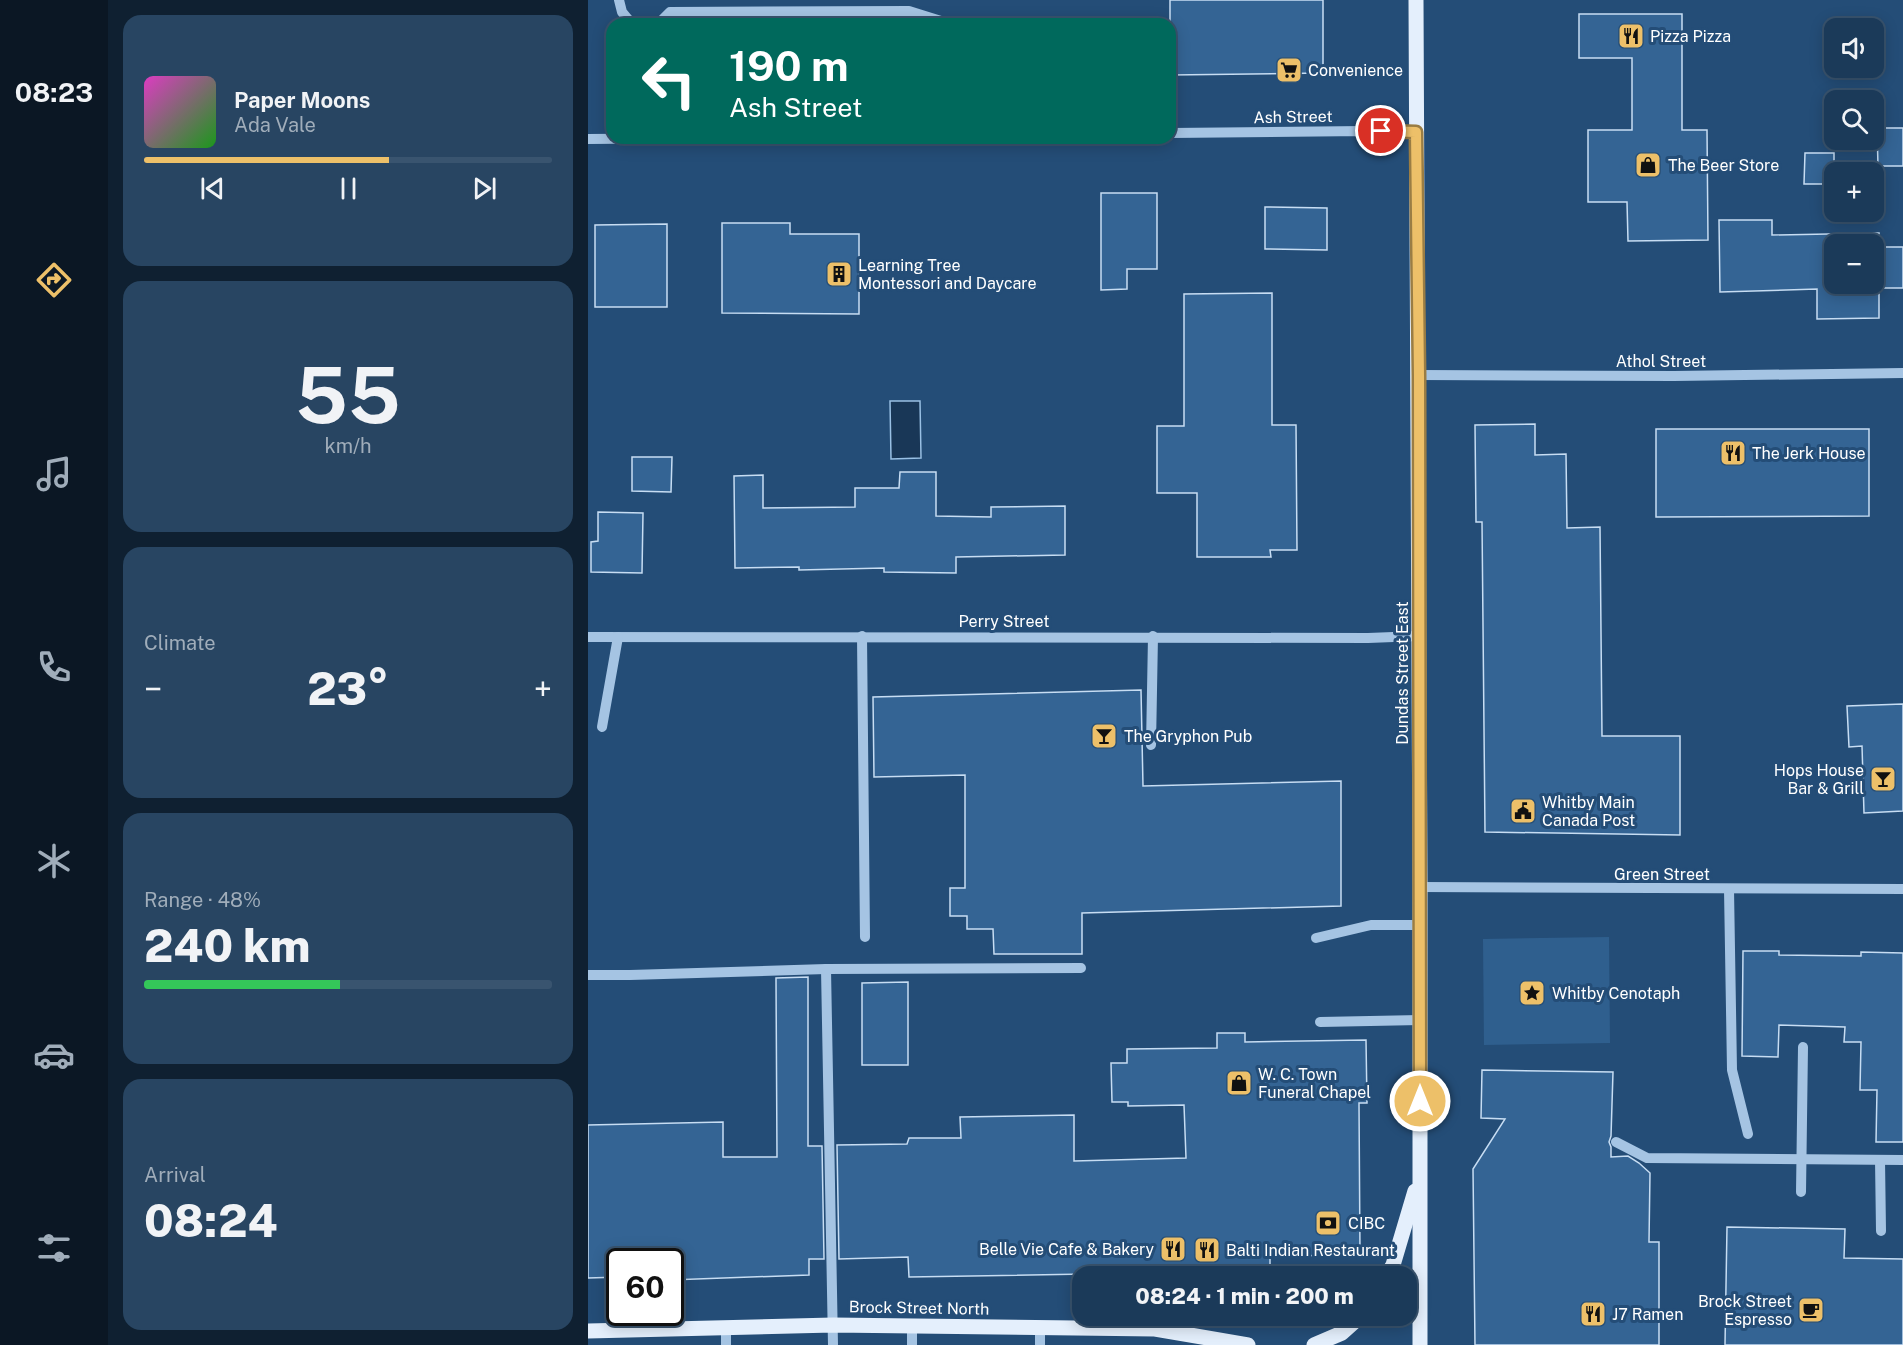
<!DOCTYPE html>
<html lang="en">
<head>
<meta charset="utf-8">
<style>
  :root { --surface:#1b3a59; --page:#284562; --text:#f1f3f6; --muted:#a0adba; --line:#39546f; --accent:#edc069 }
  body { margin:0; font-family:"Public Sans",sans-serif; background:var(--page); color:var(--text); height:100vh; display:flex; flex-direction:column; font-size:22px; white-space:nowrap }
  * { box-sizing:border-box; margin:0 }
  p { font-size:20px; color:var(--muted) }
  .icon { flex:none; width:33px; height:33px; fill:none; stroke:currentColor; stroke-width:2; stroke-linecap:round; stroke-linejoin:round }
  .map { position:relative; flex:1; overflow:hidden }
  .side { display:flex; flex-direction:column; gap:15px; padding:15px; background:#0f2031; width:480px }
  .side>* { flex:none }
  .hud { position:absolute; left:18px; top:18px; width:570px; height:126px; border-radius:18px; box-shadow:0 3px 15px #0003,0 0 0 2px var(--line); background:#00695c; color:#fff; overflow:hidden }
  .tools { position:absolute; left:1236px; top:18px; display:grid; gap:12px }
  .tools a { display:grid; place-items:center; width:60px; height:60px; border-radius:12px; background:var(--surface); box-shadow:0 3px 15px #0003,0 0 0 2px var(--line); font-size:30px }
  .speed { position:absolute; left:18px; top:1248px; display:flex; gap:12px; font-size:30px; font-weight:700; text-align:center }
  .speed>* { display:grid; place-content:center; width:78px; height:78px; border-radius:50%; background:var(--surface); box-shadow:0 3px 15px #0003,0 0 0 2px var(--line); line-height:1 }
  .speed .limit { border:3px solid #111; border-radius:9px; background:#fff; color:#111 }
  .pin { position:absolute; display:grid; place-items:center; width:51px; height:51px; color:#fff; margin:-26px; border:3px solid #fff; border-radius:50%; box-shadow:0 2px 6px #0007 }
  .me { position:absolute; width:66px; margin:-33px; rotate:0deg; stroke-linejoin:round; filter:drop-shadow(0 0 4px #0008) }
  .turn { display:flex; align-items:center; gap:21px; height:126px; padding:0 24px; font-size:27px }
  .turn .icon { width:78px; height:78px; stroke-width:2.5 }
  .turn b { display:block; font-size:42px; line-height:51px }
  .big { font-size:45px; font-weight:800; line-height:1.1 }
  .side .card { flex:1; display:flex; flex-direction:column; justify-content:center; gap:9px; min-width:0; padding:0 21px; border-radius:18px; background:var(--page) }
  .side .dial { align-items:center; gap:0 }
  .dial b { font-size:78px; line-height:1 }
  .song { display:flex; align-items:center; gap:18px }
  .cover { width:72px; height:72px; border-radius:9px; background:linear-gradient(135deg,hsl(310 70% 55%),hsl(120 70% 35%)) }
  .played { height:6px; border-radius:3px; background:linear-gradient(90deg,var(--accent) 60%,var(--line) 60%) }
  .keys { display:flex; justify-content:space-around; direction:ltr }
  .heat { display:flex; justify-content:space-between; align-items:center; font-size:33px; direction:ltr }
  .charge { height:9px; border-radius:4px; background:linear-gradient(90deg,#34c759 48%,var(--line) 0) }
  .trip { position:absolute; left:484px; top:1266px; width:345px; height:60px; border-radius:18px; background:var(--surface); box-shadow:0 3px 15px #0003,0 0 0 2px var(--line); font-weight:800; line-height:60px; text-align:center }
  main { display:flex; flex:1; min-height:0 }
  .tab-bar { display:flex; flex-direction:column; width:108px; justify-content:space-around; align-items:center; background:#0b1724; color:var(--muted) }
  .tab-bar .icon { width:42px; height:42px }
  .tab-bar .active { color:var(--accent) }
  .tab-bar b { font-size:27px; color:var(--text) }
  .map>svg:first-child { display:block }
</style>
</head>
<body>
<main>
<nav class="tab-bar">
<b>08:23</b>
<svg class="icon active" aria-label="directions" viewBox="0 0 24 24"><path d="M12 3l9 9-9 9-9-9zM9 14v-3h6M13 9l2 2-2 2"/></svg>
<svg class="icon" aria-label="music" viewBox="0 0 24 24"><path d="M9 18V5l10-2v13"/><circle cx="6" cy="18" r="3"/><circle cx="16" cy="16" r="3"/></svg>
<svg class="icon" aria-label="phone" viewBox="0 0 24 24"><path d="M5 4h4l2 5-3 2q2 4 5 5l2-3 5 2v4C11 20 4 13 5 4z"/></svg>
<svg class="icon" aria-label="climate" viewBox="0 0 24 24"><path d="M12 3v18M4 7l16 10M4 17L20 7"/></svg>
<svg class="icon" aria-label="car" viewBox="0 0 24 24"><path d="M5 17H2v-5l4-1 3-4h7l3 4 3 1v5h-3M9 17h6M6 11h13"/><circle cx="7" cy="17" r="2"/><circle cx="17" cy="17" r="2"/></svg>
<svg class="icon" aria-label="filters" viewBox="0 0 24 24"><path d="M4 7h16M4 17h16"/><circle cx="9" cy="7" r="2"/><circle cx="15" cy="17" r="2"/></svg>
</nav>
<section class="side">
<div class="card">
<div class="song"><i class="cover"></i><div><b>Paper Moons</b><p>Ada Vale</p></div></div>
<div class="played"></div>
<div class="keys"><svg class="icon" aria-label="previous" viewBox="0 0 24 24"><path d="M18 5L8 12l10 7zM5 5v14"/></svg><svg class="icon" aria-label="pause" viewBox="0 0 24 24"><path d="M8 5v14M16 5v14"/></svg><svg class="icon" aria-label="next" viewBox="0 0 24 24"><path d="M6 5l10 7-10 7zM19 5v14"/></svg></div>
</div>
<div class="card dial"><b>55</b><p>km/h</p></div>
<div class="card"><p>Climate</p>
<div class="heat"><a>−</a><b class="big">23°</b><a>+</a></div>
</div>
<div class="card"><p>Range · 48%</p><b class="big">240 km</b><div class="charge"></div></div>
<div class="card"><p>Arrival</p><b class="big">08:24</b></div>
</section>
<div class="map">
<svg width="1315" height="1345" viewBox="0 0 1315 1345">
  <rect width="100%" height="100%" fill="#244d77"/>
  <path fill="#2f5f8e" d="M1021,937L1022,1043L896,1045L895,939Z"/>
  <path fill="#193757" stroke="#99c0e4" stroke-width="1.5" d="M302,401H332L333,458L303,459Z"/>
  <g fill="#346494" stroke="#c7ddf3" stroke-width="1.5" fill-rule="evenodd">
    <path d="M582,0H735V73L582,75Z"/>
    <path d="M991,14H1094V130H1119L1120,240L1040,241L1039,202H1000V130H1044V58H991Z"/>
    <path d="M1289,128H1315V166H1290Z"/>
    <path d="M1217,153H1246V184H1216Z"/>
    <path d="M513,193H569V269H539V289L513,290Z"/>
    <path d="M677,207L739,208V250L677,249Z"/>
    <path d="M1131,220H1184V235L1291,233V247H1315V288H1291V318L1229,319V289L1132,292ZM1246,244H1286V284H1246Z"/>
    <path d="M134,223H202V234H271V314L134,313Z"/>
    <path d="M79,224V307H7V225Z"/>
    <path d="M684,293V425H708L709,550H682L683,557H609V493H569V426H596V294Z"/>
    <path d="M947,424V455L978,454L979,528L1012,527L1014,736H1092V835L897,832L894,522H888L887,425Z"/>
    <path d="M1068,429H1281V516L1068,517Z"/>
    <path d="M44,457H84L83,492L44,491Z"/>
    <path d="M312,472H348V516L403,517V507L477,506V555L368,557V573L296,572V568L211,570V567L147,568L146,476L175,475V508L267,507V488H311Z"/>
    <path d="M10,512L55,513L54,573L3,572V542L10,541Z"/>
    <path d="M553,690L555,786L753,781V906L494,913V954H406L405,929H379V916H362V888H377V775L286,777L285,697Z"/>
    <path d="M1315,704V811L1276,813L1274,746L1261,747L1259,706Z"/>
    <path d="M1155,951H1191V955L1273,956V952L1315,953V1142H1288L1289,1090H1272L1273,1042H1256L1257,1027L1191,1025L1190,1057L1154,1056Z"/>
    <path d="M220,977V1146H234L236,1259H221V1275L82,1280V1262H32V1277L0,1278V1125L135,1122V1157H189L188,978Z"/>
    <path d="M320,982V1065H274V983Z"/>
    <path d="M629,1033H657V1042L778,1040L779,1103H771L772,1255L682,1256V1270H598L555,1273L321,1277L320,1257L251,1259L249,1145L319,1144L321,1138H373L372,1117L486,1115V1161L598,1158L596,1105L540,1106V1102H524L523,1063H539V1049L629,1048Z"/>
    <path d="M894,1070L1025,1072L1023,1136L1021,1142L1023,1147V1157L1040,1156L1051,1163L1062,1173L1061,1242H1071V1345H887L885,1169L917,1119L893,1118Z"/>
    <path d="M1139,1227L1257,1229L1256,1258L1315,1259V1345H1137Z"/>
  </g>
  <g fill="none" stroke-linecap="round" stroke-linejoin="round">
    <g stroke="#a5c4e3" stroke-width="10">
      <path d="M31,0L34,12L44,24"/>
      <path d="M70,24L82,12L321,11L353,21L354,24"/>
      <path d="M582,133L776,131L828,132"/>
      <path d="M0,139L119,138"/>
      <path d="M831,375L1086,376L1315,373"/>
      <path d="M274,636L277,937"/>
      <path d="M0,637L780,638L831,636"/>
      <path d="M14,727L30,637"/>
      <path d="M563,745L565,636"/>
      <path d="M832,887L1315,889"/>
      <path d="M1141,889L1144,1070L1160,1134"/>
      <path d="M728,938L783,925H832"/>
      <path d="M238,969L245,1345"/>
      <path d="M0,975H42L238,969L493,968"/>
      <path d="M732,1022L832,1020"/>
      <path d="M1028,1142L1059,1158L1315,1160"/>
      <path d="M1292,1160L1293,1231"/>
      <path d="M1213,1192L1215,1047"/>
      <path d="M138,1328V1345"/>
      <path d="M324,1345V1325"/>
      <path d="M452,1345V1328"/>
    </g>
    <g stroke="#e4effc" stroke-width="15">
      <path d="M828,0L832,887V1345"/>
      <path d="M798,1276L805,1265L827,1191"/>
      <path d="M0,1331L245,1325L567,1329L660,1345"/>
      <path d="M726,1345L754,1333L773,1316"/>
    </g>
  </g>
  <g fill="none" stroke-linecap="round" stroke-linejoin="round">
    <g stroke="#9a7d44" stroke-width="15">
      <path id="route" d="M793,131L828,132L831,375L832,1101"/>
    </g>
    <use href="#route" stroke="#edc069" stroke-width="10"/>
  </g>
  <defs>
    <g id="restaurant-square" transform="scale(1.35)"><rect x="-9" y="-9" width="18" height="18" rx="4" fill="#edc069" stroke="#244d77"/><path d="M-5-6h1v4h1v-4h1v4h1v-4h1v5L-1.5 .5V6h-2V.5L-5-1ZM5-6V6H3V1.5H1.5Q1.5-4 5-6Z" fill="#111"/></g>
    <g id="supermarket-square" transform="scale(1.35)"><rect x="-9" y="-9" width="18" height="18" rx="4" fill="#edc069" stroke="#244d77"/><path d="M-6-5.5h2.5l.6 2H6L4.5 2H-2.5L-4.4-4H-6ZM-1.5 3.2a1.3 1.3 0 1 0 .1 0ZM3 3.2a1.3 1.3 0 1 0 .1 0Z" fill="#111"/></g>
    <g id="shop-square" transform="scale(1.35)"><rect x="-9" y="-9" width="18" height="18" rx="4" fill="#edc069" stroke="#244d77"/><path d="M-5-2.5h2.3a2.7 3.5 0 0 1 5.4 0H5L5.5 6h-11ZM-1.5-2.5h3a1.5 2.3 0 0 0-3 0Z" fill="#111"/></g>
    <g id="building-square" transform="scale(1.35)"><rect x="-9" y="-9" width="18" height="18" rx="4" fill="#edc069" stroke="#244d77"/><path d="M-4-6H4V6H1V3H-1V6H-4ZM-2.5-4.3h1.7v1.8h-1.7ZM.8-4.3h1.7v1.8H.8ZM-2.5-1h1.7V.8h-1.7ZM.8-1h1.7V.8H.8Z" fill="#111"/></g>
    <g id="bar-square" transform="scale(1.35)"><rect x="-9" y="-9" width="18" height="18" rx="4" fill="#edc069" stroke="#244d77"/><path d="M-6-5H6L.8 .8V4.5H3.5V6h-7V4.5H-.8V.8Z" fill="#111"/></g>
    <g id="civic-square" transform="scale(1.35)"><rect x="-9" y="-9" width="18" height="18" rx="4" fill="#edc069" stroke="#244d77"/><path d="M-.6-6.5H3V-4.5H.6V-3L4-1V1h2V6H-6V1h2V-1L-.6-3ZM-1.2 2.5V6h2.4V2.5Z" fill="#111"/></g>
    <g id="sight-square" transform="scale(1.35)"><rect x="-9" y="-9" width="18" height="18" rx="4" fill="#edc069" stroke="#244d77"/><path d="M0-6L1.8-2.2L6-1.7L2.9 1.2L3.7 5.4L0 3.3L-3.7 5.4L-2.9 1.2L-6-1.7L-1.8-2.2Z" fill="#111"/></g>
    <g id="bank-square" transform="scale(1.35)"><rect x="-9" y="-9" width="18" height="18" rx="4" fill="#edc069" stroke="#244d77"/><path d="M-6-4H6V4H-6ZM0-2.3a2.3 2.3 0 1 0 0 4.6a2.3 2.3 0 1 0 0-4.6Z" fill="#111"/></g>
    <g id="cafe-square" transform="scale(1.35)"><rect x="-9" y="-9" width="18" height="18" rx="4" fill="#edc069" stroke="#244d77"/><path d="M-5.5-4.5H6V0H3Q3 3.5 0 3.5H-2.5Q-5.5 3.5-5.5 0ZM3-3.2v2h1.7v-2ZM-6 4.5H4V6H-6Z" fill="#111"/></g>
  </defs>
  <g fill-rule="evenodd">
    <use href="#restaurant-square" x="1043" y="36"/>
    <use href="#supermarket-square" x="701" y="70"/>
    <use href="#shop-square" x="1060" y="165"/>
    <use href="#building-square" x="251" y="274"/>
    <use href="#restaurant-square" x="1145" y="453"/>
    <use href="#bar-square" x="516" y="736"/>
    <use href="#bar-square" x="1295" y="779"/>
    <use href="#civic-square" x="935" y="811"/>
    <use href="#sight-square" x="944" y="993"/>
    <use href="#shop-square" x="651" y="1083"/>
    <use href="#bank-square" x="740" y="1223"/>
    <use href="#restaurant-square" x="585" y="1249"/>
    <use href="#restaurant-square" x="619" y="1250"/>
    <use href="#cafe-square" x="1223" y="1310"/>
    <use href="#restaurant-square" x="1005" y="1314"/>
  </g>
  <g text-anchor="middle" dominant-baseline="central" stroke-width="6" stroke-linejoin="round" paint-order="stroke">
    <g font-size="16" fill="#fff" stroke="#244d77" text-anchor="start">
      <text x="1062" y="36">Pizza Pizza</text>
      <text x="720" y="70">Convenience</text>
      <text x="1080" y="165">The Beer Store</text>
      <text x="270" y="265">Learning Tree<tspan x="270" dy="18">Montessori and Daycare</tspan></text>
      <text x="1164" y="453">The Jerk House</text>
      <text x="536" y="736">The Gryphon Pub</text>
      <text x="1276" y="770" text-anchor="end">Hops House<tspan x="1276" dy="18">Bar &amp; Grill</tspan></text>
      <text x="954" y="802">Whitby Main<tspan x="954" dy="18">Canada Post</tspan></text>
      <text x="964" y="993">Whitby Cenotaph</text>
      <text x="670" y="1074">W. C. Town<tspan x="670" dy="18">Funeral Chapel</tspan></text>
      <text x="760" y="1223">CIBC</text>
      <text x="566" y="1249" text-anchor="end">Belle Vie Cafe &amp; Bakery</text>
      <text x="638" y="1250">Balti Indian Restaurant</text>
      <text x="1204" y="1301" text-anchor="end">Brock Street<tspan x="1204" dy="18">Espresso</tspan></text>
      <text x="1024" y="1314">J7 Ramen</text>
    </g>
    <g font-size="16" fill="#fff" stroke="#244d77">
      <text transform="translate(705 117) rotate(-1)">Ash Street</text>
      <text x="1073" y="361">Athol Street</text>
      <text x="416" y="621">Perry Street</text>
      <text transform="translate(814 673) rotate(-90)">Dundas Street East</text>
      <text x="1074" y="874">Green Street</text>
      <text transform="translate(331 1308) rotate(1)">Brock Street North</text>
    </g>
  </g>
</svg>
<div class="tools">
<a><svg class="icon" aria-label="sound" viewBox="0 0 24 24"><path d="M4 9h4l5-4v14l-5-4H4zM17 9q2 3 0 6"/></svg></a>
<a><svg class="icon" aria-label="search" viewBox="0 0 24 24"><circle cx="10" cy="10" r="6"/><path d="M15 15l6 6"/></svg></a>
<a>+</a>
<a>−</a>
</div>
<div class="speed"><div class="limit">60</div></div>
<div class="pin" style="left:793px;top:131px;background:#d93025"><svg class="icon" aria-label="arrive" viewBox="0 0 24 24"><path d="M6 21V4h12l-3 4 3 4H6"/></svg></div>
<svg class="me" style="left:832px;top:1101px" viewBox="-20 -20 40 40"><circle r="17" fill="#edc069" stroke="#fff" stroke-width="3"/><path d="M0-11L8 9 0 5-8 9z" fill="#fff"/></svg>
<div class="trip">08:24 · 1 min · 200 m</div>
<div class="hud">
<div class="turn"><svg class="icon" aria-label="left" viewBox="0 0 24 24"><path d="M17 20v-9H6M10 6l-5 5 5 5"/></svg><div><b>190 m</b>Ash Street</div></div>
</div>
</div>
</main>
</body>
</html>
